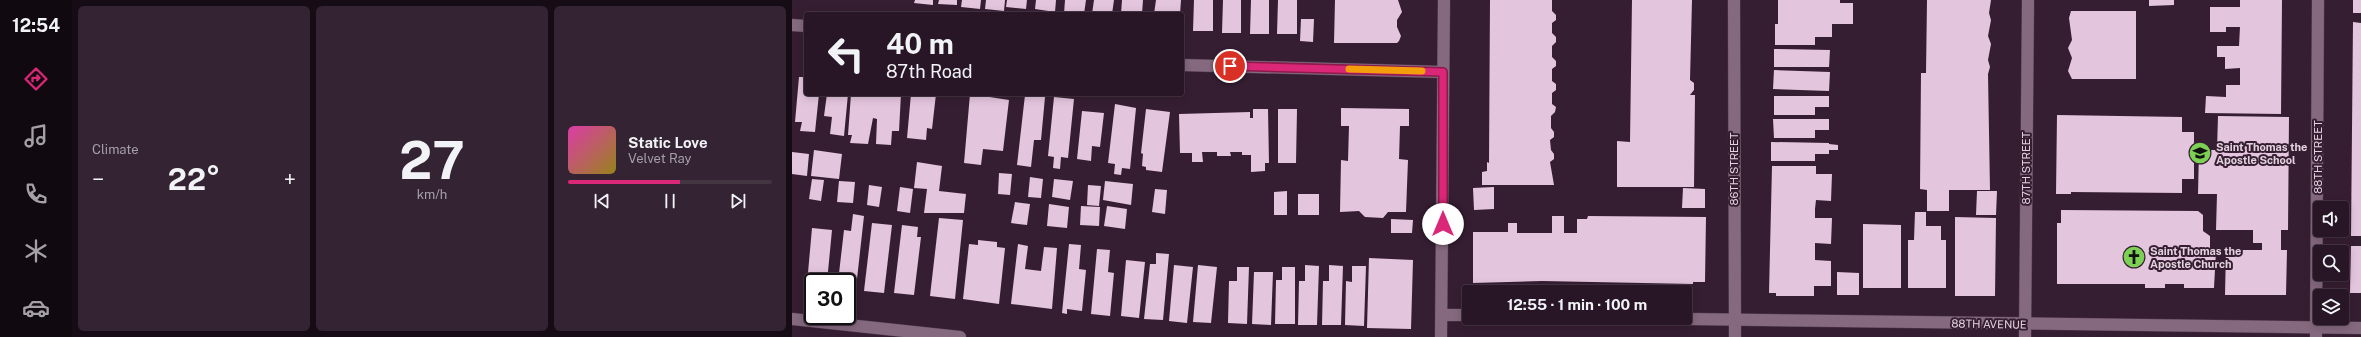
<!DOCTYPE html>
<html lang="en">
<head>
<meta charset="utf-8">
<style>
  :root { --surface:#281626; --page:#342332; --text:#f1f3f6; --muted:#a59fa7; --line:#443543; --accent:#db2777 }
  body { margin:0; font-family:"Public Sans",sans-serif; background:var(--page); color:var(--text); height:100vh; display:flex; flex-direction:column; font-size:15px; white-space:nowrap }
  * { box-sizing:border-box; margin:0 }
  p { font-size:13px; color:var(--muted) }
  .icon { flex:none; width:22px; height:22px; fill:none; stroke:currentColor; stroke-width:2; stroke-linecap:round; stroke-linejoin:round }
  .map { position:relative; flex:1; overflow:hidden }
  .drawer { display:flex; flex-direction:column; gap:6px; padding:6px; background:#160c15; width:720px }
  .drawer>* { flex:none }
  .banner { position:absolute; left:12px; top:12px; width:380px; height:84px; border-radius:4px; box-shadow:0 2px 10px #0003,0 0 0 1px var(--line); background:#281626; color:var(--text); overflow:hidden }
  .buttons { position:absolute; left:1521px; top:201px; display:grid; gap:8px }
  .buttons a { display:grid; place-items:center; width:36px; height:36px; border-radius:4px; background:var(--surface); box-shadow:0 2px 10px #0003,0 0 0 1px var(--line); font-size:20px }
  .speed { position:absolute; left:12px; top:273px; display:flex; gap:8px; font-size:20px; font-weight:700; text-align:center }
  .speed>* { display:grid; place-content:center; width:52px; height:52px; border-radius:50%; background:var(--surface); box-shadow:0 2px 10px #0003,0 0 0 1px var(--line); line-height:1 }
  .speed .limit { border:2px solid #111; border-radius:6px; background:#fff; color:#111 }
  .pin { position:absolute; display:grid; place-items:center; width:34px; height:34px; color:#fff; margin:-17px; border:2px solid #fff; border-radius:50%; box-shadow:0 1px 4px #0007 }
  .me { position:absolute; width:44px; margin:-22px; rotate:0deg; stroke-linejoin:round; filter:drop-shadow(0 0 3px #0008) }
  .turn { display:flex; align-items:center; gap:14px; height:84px; padding:0 16px; font-size:18px }
  .turn .icon { width:52px; height:52px; stroke-width:2.5 }
  .turn b { display:block; font-size:28px; line-height:34px }
  .big { font-size:30px; font-weight:700; line-height:1.1 }
  .drawer .widget { flex:1; display:flex; flex-direction:column; justify-content:center; gap:6px; min-width:0; padding:0 14px; border-radius:6px; background:var(--page) }
  .drawer .dial { align-items:center; gap:0 }
  .dial b { font-size:52px; line-height:1 }
  .song { display:flex; align-items:center; gap:12px }
  .cover { width:48px; height:48px; border-radius:6px; background:linear-gradient(135deg,hsl(320 70% 55%),hsl(50 70% 35%)) }
  .played { height:4px; border-radius:2px; background:linear-gradient(90deg,var(--accent) 55%,var(--line) 55%) }
  .keys { display:flex; justify-content:space-around; direction:ltr }
  .heat { display:flex; justify-content:space-between; align-items:center; font-size:22px; direction:ltr }
  .drawer .tiles { flex:1; display:grid; gap:6px; grid-template-columns:repeat(3,1fr) }
  .trip { position:absolute; left:670px; top:285px; width:230px; height:40px; border-radius:4px; background:var(--surface); box-shadow:0 2px 10px #0003,0 0 0 1px var(--line); font-weight:700; line-height:40px; text-align:center }
  main { display:flex; flex:1; min-height:0 }
  .tabs { display:flex; flex-direction:column; width:72px; justify-content:space-around; align-items:center; background:#10090f; color:var(--muted) }
  .tabs .icon { width:28px; height:28px }
  .tabs .current { color:var(--accent) }
  .tabs b { font-size:18px; color:var(--text) }
  .map>svg:first-child { display:block }
</style>
</head>
<body>
<main>
<nav class="tabs">
<b>12:54</b>
<svg class="icon current" aria-label="directions" viewBox="0 0 24 24"><path d="M12 3l9 9-9 9-9-9zM9 14v-3h6M13 9l2 2-2 2"/></svg>
<svg class="icon" aria-label="music" viewBox="0 0 24 24"><path d="M9 18V5l10-2v13"/><circle cx="6" cy="18" r="3"/><circle cx="16" cy="16" r="3"/></svg>
<svg class="icon" aria-label="phone" viewBox="0 0 24 24"><path d="M5 4h4l2 5-3 2q2 4 5 5l2-3 5 2v4C11 20 4 13 5 4z"/></svg>
<svg class="icon" aria-label="climate" viewBox="0 0 24 24"><path d="M12 3v18M4 7l16 10M4 17L20 7"/></svg>
<svg class="icon" aria-label="car" viewBox="0 0 24 24"><path d="M5 17H2v-5l4-1 3-4h7l3 4 3 1v5h-3M9 17h6M6 11h13"/><circle cx="7" cy="17" r="2"/><circle cx="17" cy="17" r="2"/></svg>
</nav>
<section class="drawer">
<div class="tiles">
<div class="widget"><p>Climate</p>
<div class="heat"><a>−</a><b class="big">22°</b><a>+</a></div>
</div>
<div class="widget dial"><b>27</b><p>km/h</p></div>
<div class="widget">
<div class="song"><i class="cover"></i><div><b>Static Love</b><p>Velvet Ray</p></div></div>
<div class="played"></div>
<div class="keys"><svg class="icon" aria-label="previous" viewBox="0 0 24 24"><path d="M18 5L8 12l10 7zM5 5v14"/></svg><svg class="icon" aria-label="pause" viewBox="0 0 24 24"><path d="M8 5v14M16 5v14"/></svg><svg class="icon" aria-label="next" viewBox="0 0 24 24"><path d="M6 5l10 7-10 7zM19 5v14"/></svg></div>
</div>
</div>
</section>
<div class="map">
<svg width="1569" height="337" viewBox="0 0 1569 337">
  <rect width="100%" height="100%" fill="#361e32"/>
  <g fill="#e4c5de">
    <path d="M123,0H141V5L122,3Z"/>
    <path d="M147,0H165V5L146,4Z"/>
    <path d="M170,0H189L188,9L169,7Z"/>
    <path d="M194,0H213L212,11L193,9Z"/>
    <path d="M215,0H235L234,9L214,7Z"/>
    <path d="M244,0H264L263,12L243,9Z"/>
    <path d="M273,0H294L292,14H272Z"/>
    <path d="M302,0H322L320,14H300Z"/>
    <path d="M330,0H351L350,14H329Z"/>
    <path d="M364,0H389L388,14H362Z"/>
    <path d="M402,0H421V31H401Z"/>
    <path d="M431,0H449V33H430Z"/>
    <path d="M459,0H477V34H458Z"/>
    <path d="M486,0H505V34H485Z"/>
    <path d="M543,0H606L610,12L605,20V27L609,36L607,41L605,43H542Z"/>
    <path d="M698,0H760V11L764,15V20L760,23V33L764,37V42L760,46V57L764,61V66L760,69V81L764,84V90L760,93V104L764,107L763,112L759,116V128L762,132V137L758,140L759,150L762,154V159L758,162L762,185H690V172L695,171V162L697,163Z"/>
    <path d="M840,0H900L898,80L902,83V90L898,95H903L902,187H825V141L838,142Z"/>
    <path d="M986,0H1048V3H1061V24H1040V37H1023V45H983V24H986Z"/>
    <path d="M1135,0H1199L1197,13L1199,20L1196,36L1199,44L1196,60L1198,67L1196,74L1198,190H1157V211H1135V190L1128,189L1129,73H1134Z"/>
    <path d="M1357,0H1382V5L1357,6Z"/>
    <path d="M1448,0H1490L1489,114L1413,113L1414,96L1434,97V85H1448V68L1433,69V57H1425V46H1447L1448,27H1434V32H1418V7H1448Z"/>
    <rect x="1561" y="0" width="8" height="13"/>
    <path d="M1279,11H1344V79H1280L1276,71L1280,58L1276,48L1280,40L1277,18Z"/>
    <path d="M509,19H522L521,42L508,41Z"/>
    <path d="M1561,22L1569,23V236H1559Z"/>
    <path d="M982,49L1038,50L1037,67H982Z"/>
    <path d="M982,70L1038,72L1037,91L981,89Z"/>
    <path d="M7,77H14V94H27L23,132L8,131L10,122H3Z"/>
    <path d="M35,94H56L52,136L38,134L40,117L32,116Z"/>
    <path d="M59,94H109L107,131H100L99,145L84,144L85,119L81,118L76,144L58,143L60,135H56Z"/>
    <path d="M119,94H144L140,129L135,128L134,140L115,138Z"/>
    <path d="M178,94L217,100L211,151L191,149L189,165L172,163Z"/>
    <path d="M233,95L253,97L249,140H242L239,167L225,165Z"/>
    <path d="M982,96H1037V107H1023V115H982Z"/>
    <path d="M262,97L282,99L276,158L269,157L268,169L261,168L262,157L256,156Z"/>
    <path d="M323,104L344,108L338,169L330,168L329,175L322,174L323,164L316,163Z"/>
    <path d="M549,108L617,109V126H608L607,159L616,160L614,212H596L591,218L573,217L567,211L548,212L549,160L556,161L557,126H549Z"/>
    <path d="M354,109L378,112L370,172L354,170V167L350,166L351,154L349,153Z"/>
    <path d="M461,109H476L477,163H473V171L459,172V155H450V152H438L439,156H425V152H410L411,162H400V153H388L387,114L458,112V118H461Z"/>
    <path d="M486,109H505L504,163H486Z"/>
    <path d="M290,111L312,113L308,147L300,146L299,161L285,159Z"/>
    <path d="M1265,115L1390,117V132H1402V179H1390V193L1279,192V194H1264Z"/>
    <path d="M1426,116L1497,117L1496,230H1489V250H1495L1494,295H1433L1434,250H1470V243H1461V230H1424L1425,194H1406L1407,150H1425Z"/>
    <path d="M981,119H1037V130H1023V138H982Z"/>
    <path d="M979,142L1037,143V144L1046,145V150H1037V154H1023V161H979Z"/>
    <path d="M22,150L50,154L47,179L19,176Z"/>
    <path d="M0,152L17,154L15,176L0,174Z"/>
    <path d="M125,162L150,166L147,191L174,194L172,213H132L135,189L122,188Z"/>
    <path d="M980,166H1024V174H1040L1039,201L1024,200L1023,209V218H1040L1039,244L1023,243V260L1039,261V286H1022V296H984V293H977Z"/>
    <path d="M207,173L220,174L218,195L206,194Z"/>
    <path d="M238,177L251,179L249,198L236,197Z"/>
    <path d="M20,179L32,180L29,201L17,199Z"/>
    <path d="M262,179L281,181L278,200L260,197Z"/>
    <path d="M47,181L63,182L61,203L45,202Z"/>
    <path d="M313,181L341,184L339,205L311,200Z"/>
    <path d="M77,185L90,187L87,207L75,205Z"/>
    <path d="M296,185L309,186L307,206L295,205Z"/>
    <path d="M108,187L121,189L118,213L105,211Z"/>
    <path d="M702,187V209L682,210L681,188Z"/>
    <path d="M891,188L913,189V208H890Z"/>
    <path d="M363,189L375,190L373,214L360,212Z"/>
    <path d="M495,191V215H482V192Z"/>
    <path d="M1185,191H1205L1204,215H1184Z"/>
    <rect x="506" y="194" width="21" height="21"/>
    <path d="M223,202L238,204L235,225L219,223Z"/>
    <path d="M257,204L277,207L275,228L255,226Z"/>
    <path d="M289,206L308,207L307,226L288,225Z"/>
    <path d="M315,206L335,209L333,229L312,226Z"/>
    <path d="M1269,210L1406,211L1411,215V231L1418,236V251H1424L1422,288H1392V284H1373V288H1353V284H1265V223H1269Z"/>
    <path d="M1123,212H1134V226H1149V240H1154V288H1116V240H1122Z"/>
    <path d="M61,214L72,216L64,288L55,287V282H46L52,230L59,231Z"/>
    <path d="M760,216H772V233H785V219H795L796,216L914,217L913,282H901V284L750,281L681,283V232H716V223H725V233H760Z"/>
    <path d="M1163,217L1204,218L1203,296H1163Z"/>
    <path d="M147,218L171,220L163,299L138,296Z"/>
    <path d="M599,219L621,220L620,233H599Z"/>
    <path d="M80,223L100,225L92,293L72,291Z"/>
    <path d="M1071,224L1109,225V288H1071Z"/>
    <path d="M110,225L126,227L125,237H129L122,295L102,293Z"/>
    <path d="M20,228L40,230L35,282H21V284H15Z"/>
    <path d="M186,240L205,242V247L213,248L207,304L171,299L177,244L186,245Z"/>
    <path d="M226,244L236,246L233,269L249,271L252,247L265,248L260,309L219,304Z"/>
    <path d="M277,244L289,245L287,269L294,270L290,311L275,309V314L270,313Z"/>
    <path d="M1559,246H1569V293H1558Z"/>
    <path d="M305,249L318,250L316,272L322,273L318,316L299,314Z"/>
    <path d="M364,253L377,254L371,320L352,319L358,264H364Z"/>
    <path d="M577,258L621,260L619,329L575,328Z"/>
    <path d="M334,260L353,262L347,318L329,316Z"/>
    <path d="M382,265L401,267L395,323L377,321Z"/>
    <path d="M406,265L425,267L419,323L401,322Z"/>
    <path d="M513,265L527,266L525,325H506L507,281H513Z"/>
    <path d="M537,265L551,266L549,325H530L531,281H537Z"/>
    <path d="M560,266H574L572,326L553,325L554,281L560,282Z"/>
    <path d="M445,267H457L455,324L436,323L437,281H445Z"/>
    <path d="M490,267H503V324H483L484,280H490Z"/>
    <path d="M462,272H481L479,325L460,324Z"/>
    <path d="M1045,272L1067,273V295H1045Z"/>
  </g>
  <g fill="none" stroke-linecap="round" stroke-linejoin="round">
    <g stroke="#503c4c" stroke-width="13">
      <g id="minor">
        <path d="M942,0L943,337"/>
        <path d="M0,25L14,26"/>
        <path d="M390,65L651,72"/>
        <path d="M650,315H677"/>
        <path d="M825,318L1569,328"/>
        <path d="M0,319L168,337"/>
        <path d="M649,337L652,0"/>
        <path d="M1233,337L1236,0"/>
        <path d="M1524,337L1526,0"/>
      </g>
    </g>
    <use href="#minor" stroke="#85697f" stroke-width="12"/>
  </g>
  <g fill="none" stroke-linecap="round" stroke-linejoin="round">
    <g stroke="#8e194d" stroke-width="10">
      <path id="route" d="M438,66L651,72V224"/>
    </g>
    <use href="#route" stroke="#db2777" stroke-width="7"/>
    <path stroke="#f59e0b" stroke-width="7" d="M557,69L630,71"/>
  </g>
  <defs>
    <g id="school-disc" transform="scale(1.15)"><circle r="9.5" fill="#7cd155" stroke="#361e32"/><path d="M0-5L7-2L0 1L-7-2ZM-4 1L0 2.5L4 1V4Q0 6-4 4Z" fill="#111"/></g>
    <g id="church-disc" transform="scale(1.15)"><circle r="9.5" fill="#7cd155" stroke="#361e32"/><path d="M-1.2-6h2.4v3.5h3.3v2.4h-3.3V6h-2.4V-.1h-3.3v-2.4h3.3Z" fill="#111"/></g>
  </defs>
  <g fill-rule="evenodd">
    <use href="#school-disc" x="1408" y="153"/>
    <use href="#church-disc" x="1342" y="257"/>
  </g>
  <g text-anchor="middle" dominant-baseline="central" stroke-width="4" stroke-linejoin="round" paint-order="stroke">
    <g font-size="11" font-weight="bold" fill="#e3d3df" stroke="#361e32" text-anchor="start">
      <text x="1424" y="147">Saint Thomas the<tspan x="1424" dy="13">Apostle School</tspan></text>
      <text x="1358" y="251">Saint Thomas the<tspan x="1358" dy="13">Apostle Church</tspan></text>
    </g>
    <g font-size="11" fill="#e3d3df" stroke="#361e32">
      <text transform="translate(1526 157) rotate(-90)">88TH STREET</text>
      <text transform="translate(1234 168) rotate(-90)">87TH STREET</text>
      <text transform="translate(942 169) rotate(-90)">86TH STREET</text>
      <text transform="translate(1197 324) rotate(1)">88TH AVENUE</text>
    </g>
  </g>
</svg>
<div class="buttons">
<a><svg class="icon" aria-label="sound" viewBox="0 0 24 24"><path d="M4 9h4l5-4v14l-5-4H4zM17 9q2 3 0 6"/></svg></a>
<a><svg class="icon" aria-label="search" viewBox="0 0 24 24"><circle cx="10" cy="10" r="6"/><path d="M15 15l6 6"/></svg></a>
<a><svg class="icon" aria-label="layers" viewBox="0 0 24 24"><path d="M12 4l9 5-9 5-9-5zM3 14l9 5 9-5"/></svg></a>
</div>
<div class="speed"><div class="limit">30</div></div>
<div class="pin" style="left:438px;top:66px;background:#d93025"><svg class="icon" aria-label="arrive" viewBox="0 0 24 24"><path d="M6 21V4h12l-3 4 3 4H6"/></svg></div>
<svg class="me" style="left:651px;top:224px" viewBox="-20 -20 40 40"><circle r="19" fill="#fff"/><path d="M0-13L10 11 0 6-10 11z" fill="#db2777"/></svg>
<div class="trip">12:55 · 1 min · 100 m</div>
<div class="banner">
<div class="turn"><svg class="icon" aria-label="left" viewBox="0 0 24 24"><path d="M17 20v-9H6M10 6l-5 5 5 5"/></svg><div><b>40 m</b>87th Road</div></div>
</div>
</div>
</main>
</body>
</html>
